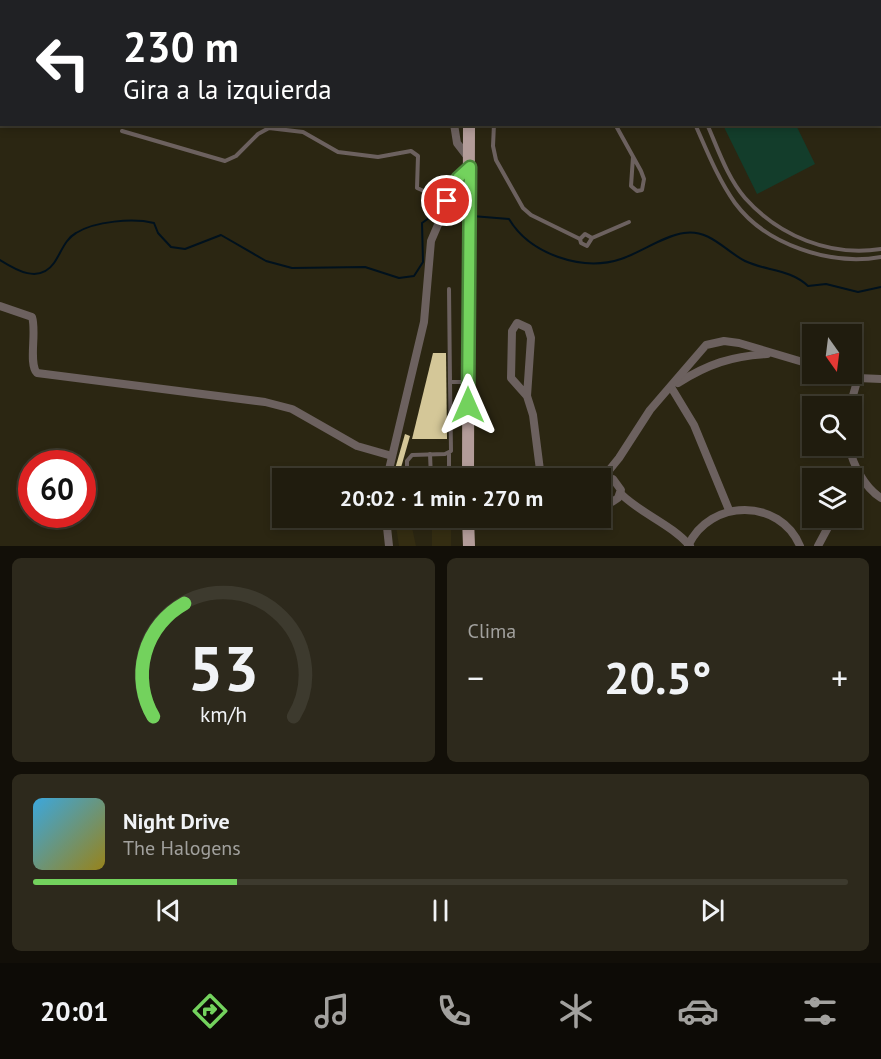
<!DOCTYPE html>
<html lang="es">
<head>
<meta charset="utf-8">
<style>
  :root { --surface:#201c0e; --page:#2d291c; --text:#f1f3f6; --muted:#a2a19e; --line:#3d3a2e; --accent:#73d25d }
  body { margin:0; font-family:"PT Sans",sans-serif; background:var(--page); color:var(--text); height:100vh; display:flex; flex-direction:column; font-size:22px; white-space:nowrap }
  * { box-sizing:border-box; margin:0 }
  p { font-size:20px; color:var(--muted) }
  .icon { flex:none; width:33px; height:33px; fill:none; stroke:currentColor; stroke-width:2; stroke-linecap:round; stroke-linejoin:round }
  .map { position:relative; height:546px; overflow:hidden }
  .sheet { display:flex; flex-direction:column; gap:12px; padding:12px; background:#120f08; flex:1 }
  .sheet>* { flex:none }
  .top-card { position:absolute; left:0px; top:0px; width:882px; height:126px; box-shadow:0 3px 9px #0003,0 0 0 2px var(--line); background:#202124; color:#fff; overflow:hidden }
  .needle { width:39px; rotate:166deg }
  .buttons { position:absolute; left:802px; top:324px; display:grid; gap:12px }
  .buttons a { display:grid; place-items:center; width:60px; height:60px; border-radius:0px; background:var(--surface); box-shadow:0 3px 9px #0003,0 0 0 2px var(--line); font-size:30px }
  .speed { position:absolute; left:18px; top:450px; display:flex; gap:12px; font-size:30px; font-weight:700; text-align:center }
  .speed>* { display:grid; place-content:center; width:78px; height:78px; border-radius:50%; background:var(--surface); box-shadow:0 3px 9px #0003,0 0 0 2px var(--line); line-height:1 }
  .speed .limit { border:9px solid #d22; background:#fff; color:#111 }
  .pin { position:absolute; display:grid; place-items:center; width:51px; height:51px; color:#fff; margin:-26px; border:3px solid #fff; border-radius:50%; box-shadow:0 2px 6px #0007 }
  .me { position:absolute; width:66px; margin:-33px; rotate:0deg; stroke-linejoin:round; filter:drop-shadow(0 0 4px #0008) }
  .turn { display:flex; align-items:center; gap:21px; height:126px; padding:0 24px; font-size:27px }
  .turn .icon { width:78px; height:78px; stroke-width:2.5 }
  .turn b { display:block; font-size:42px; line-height:51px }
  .big { font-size:45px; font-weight:800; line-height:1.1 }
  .sheet .card { flex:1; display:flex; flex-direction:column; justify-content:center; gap:9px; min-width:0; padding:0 21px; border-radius:9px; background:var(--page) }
  .sheet .dial { align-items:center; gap:0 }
  .dial svg { height:156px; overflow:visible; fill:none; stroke:var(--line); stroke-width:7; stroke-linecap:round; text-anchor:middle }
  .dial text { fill:var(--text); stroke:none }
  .song { display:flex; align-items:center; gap:18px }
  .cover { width:72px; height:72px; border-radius:9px; background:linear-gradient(135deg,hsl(200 70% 55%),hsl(50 70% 35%)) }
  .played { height:6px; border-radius:3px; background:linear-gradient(90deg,var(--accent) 25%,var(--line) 25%) }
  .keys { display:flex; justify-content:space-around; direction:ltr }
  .heat { display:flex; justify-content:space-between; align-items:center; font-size:33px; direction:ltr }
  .sheet .tiles { flex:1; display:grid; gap:12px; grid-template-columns:1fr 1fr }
  .card:last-child { grid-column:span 2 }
  .trip { position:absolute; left:272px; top:468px; width:339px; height:60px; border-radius:0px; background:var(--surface); box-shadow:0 3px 9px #0003,0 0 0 2px var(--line); font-weight:800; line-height:60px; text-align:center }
  .tabs { display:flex; height:96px; justify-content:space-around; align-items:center; background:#0d0b06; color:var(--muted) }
  .tabs .icon { width:42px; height:42px }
  .tabs .on { color:var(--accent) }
  .tabs b { font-size:27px; color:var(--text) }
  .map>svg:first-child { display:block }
</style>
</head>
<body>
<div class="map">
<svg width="881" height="546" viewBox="0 0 881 546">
  <rect width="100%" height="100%" fill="#2b2612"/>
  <g fill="#342d12">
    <path d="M410,518L416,546H399L395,519Z"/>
    <rect x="432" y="518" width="19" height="28"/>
  </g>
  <path fill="#133d2b" d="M723,125H796L815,164L757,194Z"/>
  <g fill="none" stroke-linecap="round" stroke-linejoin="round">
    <g stroke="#00111d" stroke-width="2">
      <path d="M451,215L463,214"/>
      <path d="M472,216L509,219C530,254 582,272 621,259C642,252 663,236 684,233C710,229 725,251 745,261C766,271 790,269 808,286L826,284L858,292L881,287"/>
      <path d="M0,260C16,270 39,284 54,263C61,253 65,239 76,233C95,221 133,218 154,223L158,233L171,247L185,249L221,235L266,261L292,268L365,267L399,278L414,276L423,262L422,223L436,213"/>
    </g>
  </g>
  <g fill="#d4c798">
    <path d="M433,353H446L447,439H412Z"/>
    <path d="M405,434L410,436L400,471L395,469Z"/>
  </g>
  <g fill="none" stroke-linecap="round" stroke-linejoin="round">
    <g stroke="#6c615f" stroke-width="4">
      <path d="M445,2L446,0"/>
      <path d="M584,2L585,0"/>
      <path d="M802,2V0"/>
      <path d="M816,2V0"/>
      <path d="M494,124L493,146L496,160L523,208L531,215L580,239"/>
      <path d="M615,124L641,171L644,179L642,190L637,191L631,186L633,157"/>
      <path d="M695,124C707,151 718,179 735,203C766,245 831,266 881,257"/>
      <path d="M707,124C718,149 727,177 745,198C779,236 830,257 881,249"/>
      <path d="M122,131L225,161L236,156L258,134L269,128L303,132L338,152L378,157L411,151L418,156L417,188L447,201"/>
      <path d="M592,238L585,234L580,239L581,243L587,246L592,238L629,222"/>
      <path d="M449,289L450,382"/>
      <path d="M430,454L431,478"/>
      <path d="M449,454V478"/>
      <path d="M407,478V461L412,455L445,454L451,451L450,382H465"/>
    </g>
    <g stroke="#6c615f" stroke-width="8">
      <path d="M423,0V2"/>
      <path d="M454,124L457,143L470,160"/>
      <path d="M0,306L32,317C37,332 28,364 37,373L265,402L292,409L357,446L392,456"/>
      <path d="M842,374L858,378L850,406"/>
      <path d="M858,378L881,379"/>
      <path d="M678,383C708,364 732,356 767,354"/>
      <path d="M671,387L694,425L729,510"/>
      <path d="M527,396L531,338L528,328L517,323L512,331L511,378L527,396L533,415L541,478"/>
      <path d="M849,446C853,465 864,487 881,498"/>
      <path d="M387,478L424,322L431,241L458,178L469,168"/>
      <path d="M602,479L619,458L650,410L706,345L724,341L739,343L813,365"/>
      <path d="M620,493C641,514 671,524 690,546"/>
      <path d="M600,501L612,502L618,498L621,490L613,479H601"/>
      <path d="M386,518L389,546"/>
      <path d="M688,546C710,498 780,498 800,546"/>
      <path d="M818,546L833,518"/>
    </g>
    <g stroke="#b39c99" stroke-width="12">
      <path d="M469,0V2"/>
      <path d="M468,478L469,124"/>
      <path d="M468,518L469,546"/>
    </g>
  </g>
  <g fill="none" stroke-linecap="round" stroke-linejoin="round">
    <g stroke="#4b883c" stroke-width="15">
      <path id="route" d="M447,201L458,178L470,167L468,405"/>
    </g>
    <use href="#route" stroke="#73d25d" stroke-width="10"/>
  </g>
</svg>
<div class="buttons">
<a><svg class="needle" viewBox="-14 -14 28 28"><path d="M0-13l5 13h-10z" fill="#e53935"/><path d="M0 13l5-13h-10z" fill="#a2a19e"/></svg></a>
<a><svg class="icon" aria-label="search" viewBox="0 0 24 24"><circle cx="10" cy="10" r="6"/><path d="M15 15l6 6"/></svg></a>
<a><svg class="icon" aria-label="layers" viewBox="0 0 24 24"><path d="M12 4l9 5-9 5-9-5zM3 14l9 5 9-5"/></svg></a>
</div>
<div class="speed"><div class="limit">60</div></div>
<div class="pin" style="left:447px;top:201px;background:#d93025"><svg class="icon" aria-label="arrive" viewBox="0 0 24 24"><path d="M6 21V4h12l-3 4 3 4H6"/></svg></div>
<svg class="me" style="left:468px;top:405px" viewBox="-20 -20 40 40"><path d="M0-17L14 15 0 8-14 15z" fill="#73d25d" stroke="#fff" stroke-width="4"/></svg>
<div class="trip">20:02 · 1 min · 270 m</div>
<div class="top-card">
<div class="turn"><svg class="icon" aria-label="left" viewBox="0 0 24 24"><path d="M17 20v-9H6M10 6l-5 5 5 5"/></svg><div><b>230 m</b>Gira a la izquierda</div></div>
</div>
</div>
<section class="sheet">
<div class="tiles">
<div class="card dial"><svg viewBox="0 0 100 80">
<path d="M14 69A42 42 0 1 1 86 69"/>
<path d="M14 69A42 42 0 0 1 30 11" stroke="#73d25d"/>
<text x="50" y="56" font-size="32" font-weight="700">53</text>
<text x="50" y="72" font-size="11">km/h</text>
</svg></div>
<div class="card"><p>Clima</p>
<div class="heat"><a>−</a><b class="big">20.5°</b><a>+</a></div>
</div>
<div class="card">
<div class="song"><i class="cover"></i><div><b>Night Drive</b><p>The Halogens</p></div></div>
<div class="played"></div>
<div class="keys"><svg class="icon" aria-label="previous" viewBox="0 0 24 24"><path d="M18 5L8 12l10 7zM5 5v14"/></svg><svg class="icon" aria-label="pause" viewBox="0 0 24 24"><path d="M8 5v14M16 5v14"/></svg><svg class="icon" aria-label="next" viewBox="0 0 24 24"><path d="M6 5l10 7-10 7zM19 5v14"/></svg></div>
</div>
</div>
</section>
<nav class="tabs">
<b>20:01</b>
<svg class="icon on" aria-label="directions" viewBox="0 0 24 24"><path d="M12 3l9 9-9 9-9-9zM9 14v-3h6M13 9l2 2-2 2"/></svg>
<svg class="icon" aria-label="music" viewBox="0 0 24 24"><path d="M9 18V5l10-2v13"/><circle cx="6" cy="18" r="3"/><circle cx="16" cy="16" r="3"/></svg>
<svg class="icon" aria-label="phone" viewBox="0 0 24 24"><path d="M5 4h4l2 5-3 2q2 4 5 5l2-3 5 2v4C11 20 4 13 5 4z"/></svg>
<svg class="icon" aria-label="climate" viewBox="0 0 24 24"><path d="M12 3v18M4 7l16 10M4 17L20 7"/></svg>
<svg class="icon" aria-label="car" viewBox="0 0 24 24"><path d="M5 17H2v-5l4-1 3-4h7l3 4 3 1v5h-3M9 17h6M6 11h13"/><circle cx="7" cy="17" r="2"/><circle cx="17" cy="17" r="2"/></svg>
<svg class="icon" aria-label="filters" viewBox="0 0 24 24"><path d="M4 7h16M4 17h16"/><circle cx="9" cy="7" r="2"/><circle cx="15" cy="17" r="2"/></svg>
</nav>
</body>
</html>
